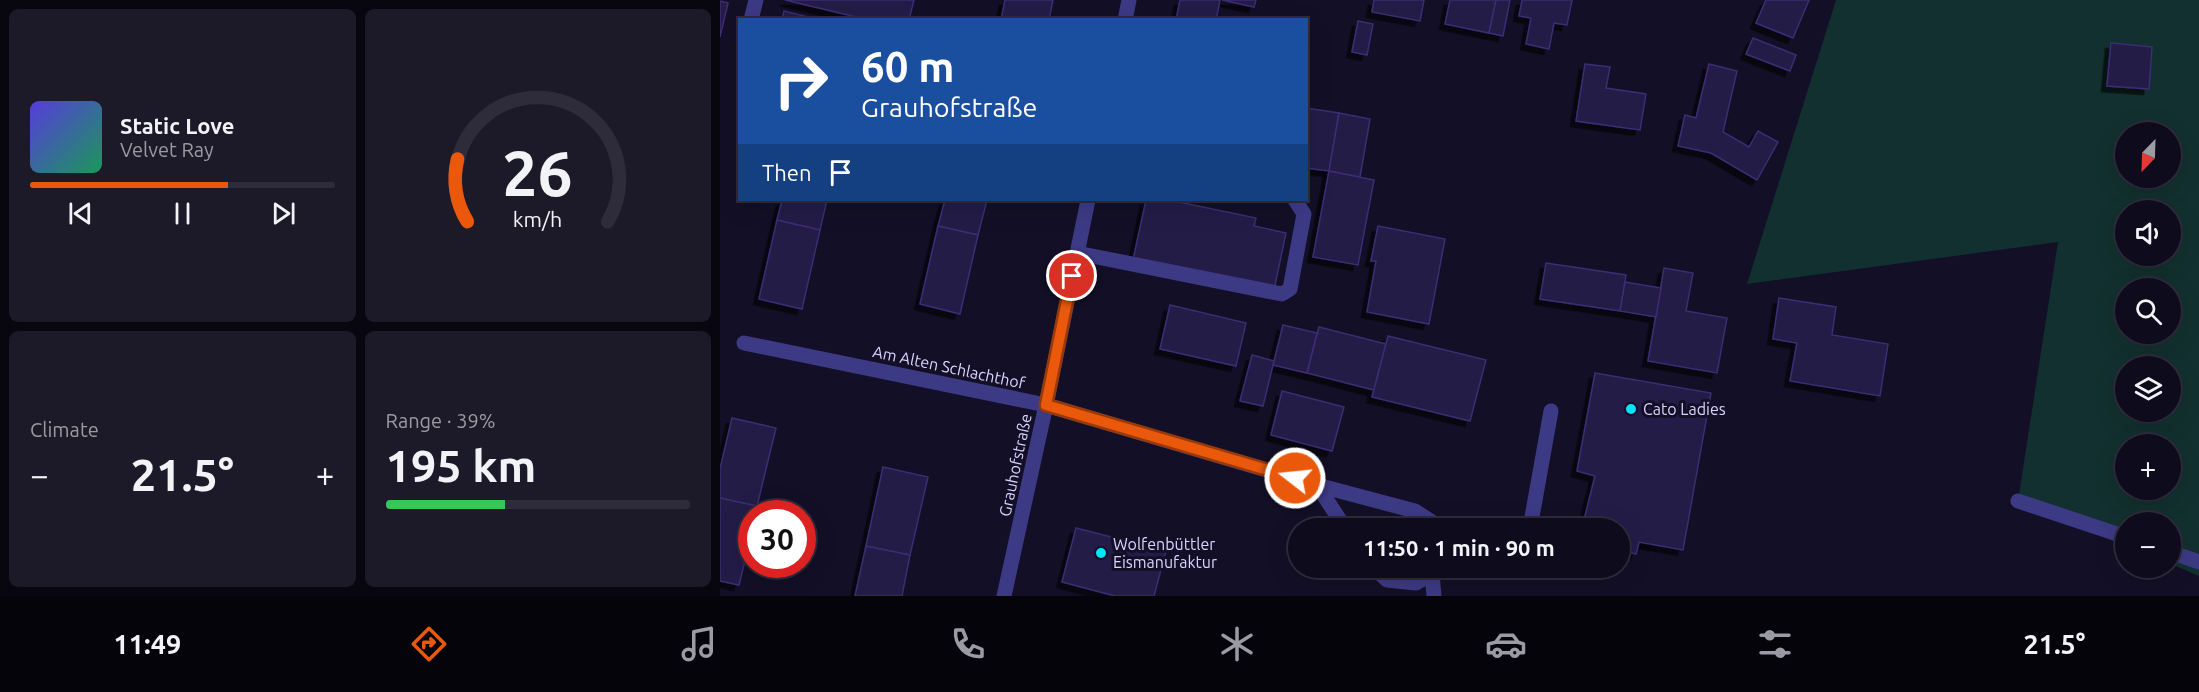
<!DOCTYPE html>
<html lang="en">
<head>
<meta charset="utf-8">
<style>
  :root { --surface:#0e0b1c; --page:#1c1929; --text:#f1f3f6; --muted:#9b9ba3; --line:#2e2b3b; --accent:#ea580c }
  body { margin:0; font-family:Ubuntu,sans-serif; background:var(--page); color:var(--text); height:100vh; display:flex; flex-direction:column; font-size:22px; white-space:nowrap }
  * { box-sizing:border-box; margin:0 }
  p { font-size:20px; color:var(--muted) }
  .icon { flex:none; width:33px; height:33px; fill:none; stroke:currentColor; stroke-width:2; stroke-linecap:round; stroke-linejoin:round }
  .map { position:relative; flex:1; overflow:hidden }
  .panel { display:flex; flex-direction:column; gap:9px; padding:9px; background:#08060f; width:720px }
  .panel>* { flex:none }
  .top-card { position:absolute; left:18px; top:18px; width:570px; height:183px; border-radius:0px; box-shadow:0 6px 24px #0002,0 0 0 2px var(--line); background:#1a4fa0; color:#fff; overflow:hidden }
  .needle { width:39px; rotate:203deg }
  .controls { position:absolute; left:1395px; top:122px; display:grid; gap:12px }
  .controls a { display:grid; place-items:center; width:66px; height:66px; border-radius:50%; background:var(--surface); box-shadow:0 6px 24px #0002,0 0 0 2px var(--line); font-size:30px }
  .speed { position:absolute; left:18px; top:500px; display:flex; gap:12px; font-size:30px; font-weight:700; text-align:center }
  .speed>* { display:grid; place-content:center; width:78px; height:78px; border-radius:50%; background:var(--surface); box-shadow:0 6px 24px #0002,0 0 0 2px var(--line); line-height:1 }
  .speed .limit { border:9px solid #d22; background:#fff; color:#111 }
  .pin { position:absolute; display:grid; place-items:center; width:51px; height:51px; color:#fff; margin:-26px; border:3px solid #fff; border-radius:50%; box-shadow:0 2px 6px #0007 }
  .me { position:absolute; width:66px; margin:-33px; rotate:286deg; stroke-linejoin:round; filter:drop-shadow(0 0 4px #0008) }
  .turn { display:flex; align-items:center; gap:21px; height:126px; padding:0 24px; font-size:27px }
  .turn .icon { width:78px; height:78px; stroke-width:2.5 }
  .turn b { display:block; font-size:42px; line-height:51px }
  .then { display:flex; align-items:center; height:57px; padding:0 24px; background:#0003; gap:12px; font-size:22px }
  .big { font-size:45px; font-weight:700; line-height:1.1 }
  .panel .card { flex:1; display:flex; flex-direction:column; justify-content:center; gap:9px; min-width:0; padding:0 21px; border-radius:9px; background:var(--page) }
  .panel .dial { align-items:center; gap:0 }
  .dial svg { height:156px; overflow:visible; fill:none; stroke:var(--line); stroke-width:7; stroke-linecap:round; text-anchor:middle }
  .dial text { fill:var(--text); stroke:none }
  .song { display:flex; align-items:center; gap:18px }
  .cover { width:72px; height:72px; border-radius:9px; background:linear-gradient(135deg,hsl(250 70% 55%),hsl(150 70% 35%)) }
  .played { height:6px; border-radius:3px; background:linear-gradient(90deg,var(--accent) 65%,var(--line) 65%) }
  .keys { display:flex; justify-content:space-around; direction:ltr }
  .heat { display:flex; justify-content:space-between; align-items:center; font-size:33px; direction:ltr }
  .charge { height:9px; border-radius:4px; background:linear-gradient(90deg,#34c759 39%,var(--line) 0) }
  .panel .tiles { flex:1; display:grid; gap:9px; grid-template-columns:repeat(2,1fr) }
  .trip { position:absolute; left:568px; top:518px; width:342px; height:60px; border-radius:30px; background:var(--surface); box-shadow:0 6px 24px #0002,0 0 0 2px var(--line); font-weight:700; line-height:60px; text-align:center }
  .tabs { display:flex; height:96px; justify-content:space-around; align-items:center; background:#06040b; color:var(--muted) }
  .tabs .icon { width:42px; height:42px }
  .tabs .active { color:var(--accent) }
  .tabs b { font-size:27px; color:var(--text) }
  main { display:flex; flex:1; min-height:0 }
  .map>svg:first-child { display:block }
</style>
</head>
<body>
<main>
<section class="panel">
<div class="tiles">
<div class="card">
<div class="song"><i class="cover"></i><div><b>Static Love</b><p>Velvet Ray</p></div></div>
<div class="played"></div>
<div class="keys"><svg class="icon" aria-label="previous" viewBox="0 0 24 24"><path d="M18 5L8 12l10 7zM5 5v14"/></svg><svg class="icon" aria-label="pause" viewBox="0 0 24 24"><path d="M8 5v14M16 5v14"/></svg><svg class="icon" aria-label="next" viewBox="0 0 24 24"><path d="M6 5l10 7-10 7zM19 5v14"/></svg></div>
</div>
<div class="card dial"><svg viewBox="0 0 100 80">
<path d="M14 69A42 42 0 1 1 86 69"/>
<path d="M14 69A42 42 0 0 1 9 37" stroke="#ea580c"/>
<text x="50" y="56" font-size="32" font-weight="700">26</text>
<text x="50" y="72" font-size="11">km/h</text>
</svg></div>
<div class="card"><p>Climate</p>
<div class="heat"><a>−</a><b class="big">21.5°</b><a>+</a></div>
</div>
<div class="card"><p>Range · 39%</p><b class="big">195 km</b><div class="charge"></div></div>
</div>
</section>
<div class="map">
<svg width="1479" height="596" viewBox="0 0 1479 596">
  <defs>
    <filter id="shadow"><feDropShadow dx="-5.5" dy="5.5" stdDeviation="0" flood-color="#0009"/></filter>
  </defs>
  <rect width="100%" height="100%" fill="#130f26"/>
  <path fill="#12302f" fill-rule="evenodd" d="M1116,0H1479V576L1451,564L1450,522H1406L1405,546L1298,501L1338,242L1027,284ZM1406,132H1450V177H1406ZM1406,210H1450V255H1406ZM1406,288H1450V333H1406ZM1406,366H1450V411H1406ZM1406,444H1450V489H1406Z"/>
  <g fill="#241b47" stroke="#3b2d73" stroke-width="1.5" filter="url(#shadow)">
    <path d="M65,0H194L189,20H149Z"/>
    <path d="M285,0H333L329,20H281Z"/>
    <path d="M460,0H500L496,20H456Z"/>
    <path d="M502,0H536L534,7Z"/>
    <path d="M654,0H704L700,21L652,12Z"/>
    <path d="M730,0H776L769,33L725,24Z"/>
    <path d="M776,0H790L783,36L769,33Z"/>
    <path d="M802,0H852L847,25L834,23L829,49L806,44L811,18L799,16Z"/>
    <path d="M1046,0H1089L1073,38L1036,23Z"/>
    <path d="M0,1L8,3L0,37Z"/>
    <path d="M64,11L100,20H62Z"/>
    <path d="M638,21L653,24L647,55L632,52Z"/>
    <path d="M1033,38L1076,55L1070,71L1026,54Z"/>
    <path d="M1391,43L1432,47L1429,89L1387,86Z"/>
    <path d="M865,64L890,67L886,88L926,94L920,130L856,121Z"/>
    <path d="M989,64L1017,71L1003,132L1029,147L1038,131L1058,142L1037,180L991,153L958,146L965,115L976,118Z"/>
    <path d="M586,108L619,113L609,171L586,168Z"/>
    <path d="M619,113L650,119L640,177L609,171Z"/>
    <path d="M609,171L654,180L638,265L593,257Z"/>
    <path d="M62,200H107L100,230L57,220Z"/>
    <path d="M225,200H267L258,235L218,226Z"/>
    <path d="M426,200H449L536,218L534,226L566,233L554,290L413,260Z"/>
    <path d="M57,220L100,230L82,309L39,299Z"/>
    <path d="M218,226L258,235L240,314L200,304Z"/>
    <path d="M658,226L725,239L709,324L647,312L656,261H651Z"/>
    <path d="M826,263L906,275L900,311L820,299Z"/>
    <path d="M944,268L973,273L966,311L1007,318L997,373L928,361Z"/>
    <path d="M905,282L941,288L936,317L900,311Z"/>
    <path d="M1059,298L1116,307L1112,335L1168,344L1160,396L1070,381L1077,343L1053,339Z"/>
    <path d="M450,305L526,323L516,366L440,349Z"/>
    <path d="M563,325L597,333L587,373L553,365Z"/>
    <path d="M599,327L666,344L654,390L587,373Z"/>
    <path d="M668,336L766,360L750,421L652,397Z"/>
    <path d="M532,355L554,361L543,406L520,401Z"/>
    <path d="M875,373L991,393L963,550L919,542L916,554L900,550V528H862L875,476L857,471Z"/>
    <path d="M562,391L624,407L612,451L551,435Z"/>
    <path d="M12,418L56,428L37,506L0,498V469Z"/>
    <path d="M163,467L208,477L190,555L146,546Z"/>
    <path d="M0,498L37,506L36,513H32V532L19,585L0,581Z"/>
    <path d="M356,528L446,551L434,596H395L342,582Z"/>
    <path d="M146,546L190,555L182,596H135Z"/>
  </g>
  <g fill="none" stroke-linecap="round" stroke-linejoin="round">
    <g stroke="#3d3a85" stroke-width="15">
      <path d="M31,20L36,0"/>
      <path d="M405,20L409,0"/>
      <path d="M357,253L562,294L570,289L584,214L575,200"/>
      <path d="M24,343L326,405L597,485L695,511L712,522L717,528"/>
      <path d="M597,485L625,528"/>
      <path d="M1298,501L1406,537"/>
      <path d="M810,528L831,411"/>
      <path d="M1450,552L1479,562"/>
      <path d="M653,567L667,580L696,583L717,571L718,567"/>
      <path d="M712,574L714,596"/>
      <path d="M284,596L326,405L368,200"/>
    </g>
  </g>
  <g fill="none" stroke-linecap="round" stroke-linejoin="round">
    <g stroke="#983908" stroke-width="15">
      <path id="route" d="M352,276L326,405L575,478"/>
    </g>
    <use href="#route" stroke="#ea580c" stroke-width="10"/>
  </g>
  <g fill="#00e5ff" stroke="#130f26" stroke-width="2">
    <circle cx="911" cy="409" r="6"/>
    <circle cx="381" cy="553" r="6"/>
  </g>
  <g text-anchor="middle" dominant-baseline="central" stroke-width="6" stroke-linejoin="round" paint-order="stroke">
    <g font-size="16" fill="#d9d4ff" stroke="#130f26">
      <text transform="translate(229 367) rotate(12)">Am Alten Schlachthof</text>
      <text transform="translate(295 465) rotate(-78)">Grauhofstraße</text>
    </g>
    <g font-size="16" fill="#d9d4ff" stroke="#130f26" text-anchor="start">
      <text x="923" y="409">Cato Ladies</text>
      <text x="393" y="544">Wolfenbüttler<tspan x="393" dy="18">Eismanufaktur</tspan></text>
    </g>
  </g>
</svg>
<div class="controls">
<a><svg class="needle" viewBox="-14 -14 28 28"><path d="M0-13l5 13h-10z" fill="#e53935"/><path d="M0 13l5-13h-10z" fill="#9b9ba3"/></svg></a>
<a><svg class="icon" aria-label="sound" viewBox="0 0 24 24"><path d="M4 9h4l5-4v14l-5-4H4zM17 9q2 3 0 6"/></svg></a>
<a><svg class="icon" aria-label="search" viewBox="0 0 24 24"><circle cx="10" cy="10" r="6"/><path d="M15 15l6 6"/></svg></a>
<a><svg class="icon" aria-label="layers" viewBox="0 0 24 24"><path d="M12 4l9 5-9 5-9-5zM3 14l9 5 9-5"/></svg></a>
<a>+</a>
<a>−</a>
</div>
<div class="speed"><div class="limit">30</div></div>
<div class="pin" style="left:352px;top:276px;background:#d93025"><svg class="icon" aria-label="arrive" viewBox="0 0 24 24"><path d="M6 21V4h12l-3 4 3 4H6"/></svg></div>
<svg class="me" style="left:575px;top:478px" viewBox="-20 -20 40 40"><circle r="17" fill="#ea580c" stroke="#fff" stroke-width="3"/><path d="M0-11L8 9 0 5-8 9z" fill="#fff"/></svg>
<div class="trip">11:50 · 1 min · 90 m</div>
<div class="top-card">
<div class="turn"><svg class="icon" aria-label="right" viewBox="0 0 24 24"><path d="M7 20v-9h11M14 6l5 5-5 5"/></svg><div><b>60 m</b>Grauhofstraße</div></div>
<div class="then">Then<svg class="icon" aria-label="arrive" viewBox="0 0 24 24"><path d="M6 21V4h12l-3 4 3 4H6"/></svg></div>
</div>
</div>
</main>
<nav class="tabs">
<b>11:49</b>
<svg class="icon active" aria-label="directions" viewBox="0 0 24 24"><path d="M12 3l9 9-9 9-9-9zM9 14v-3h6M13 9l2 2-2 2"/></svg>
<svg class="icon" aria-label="music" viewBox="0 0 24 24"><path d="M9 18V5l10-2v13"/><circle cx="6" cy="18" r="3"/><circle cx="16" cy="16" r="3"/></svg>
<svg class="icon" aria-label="phone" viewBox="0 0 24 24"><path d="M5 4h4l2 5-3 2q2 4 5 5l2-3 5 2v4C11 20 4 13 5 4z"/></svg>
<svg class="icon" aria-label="climate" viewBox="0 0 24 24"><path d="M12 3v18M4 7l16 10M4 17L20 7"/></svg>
<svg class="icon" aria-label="car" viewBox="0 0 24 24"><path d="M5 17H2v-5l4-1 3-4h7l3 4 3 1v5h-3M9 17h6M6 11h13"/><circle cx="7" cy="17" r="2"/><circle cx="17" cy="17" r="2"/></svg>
<svg class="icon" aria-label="filters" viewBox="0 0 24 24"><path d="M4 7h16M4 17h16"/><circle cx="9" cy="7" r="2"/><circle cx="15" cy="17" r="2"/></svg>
<b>21.5°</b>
</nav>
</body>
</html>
